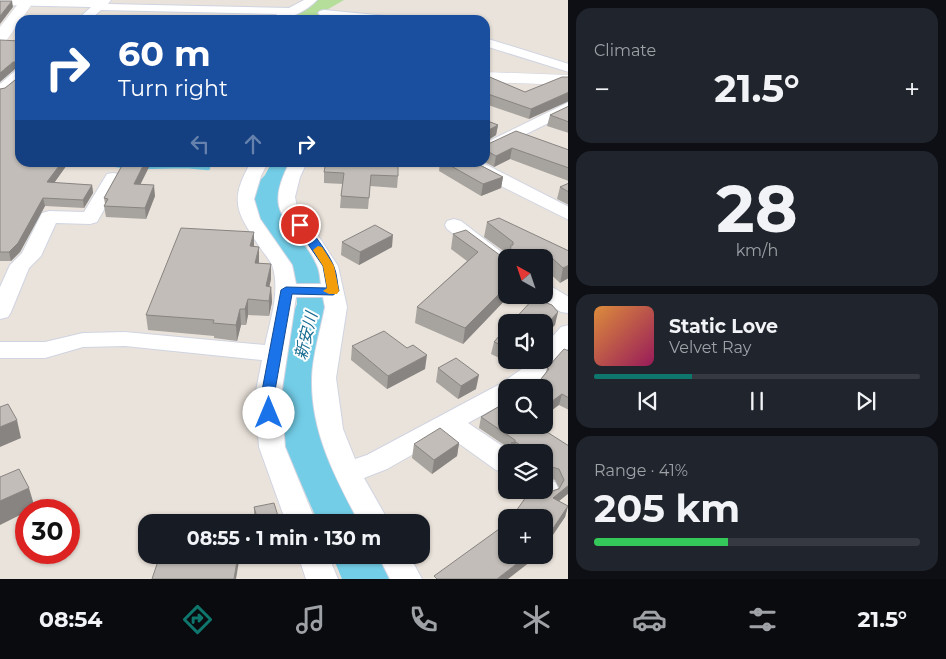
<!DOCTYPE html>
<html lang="en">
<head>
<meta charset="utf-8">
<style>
  :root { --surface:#171b24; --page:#20242c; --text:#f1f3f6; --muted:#9ea1a6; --line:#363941; --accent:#0f766e }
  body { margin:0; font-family:Montserrat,"Noto Sans JP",sans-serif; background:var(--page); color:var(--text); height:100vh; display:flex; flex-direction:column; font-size:19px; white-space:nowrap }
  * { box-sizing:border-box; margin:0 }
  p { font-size:16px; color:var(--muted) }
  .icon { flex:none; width:28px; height:28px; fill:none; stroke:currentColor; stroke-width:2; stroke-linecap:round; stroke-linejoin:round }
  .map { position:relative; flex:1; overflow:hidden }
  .drawer { display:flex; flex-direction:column; gap:8px; padding:8px; background:#0d0f14; width:378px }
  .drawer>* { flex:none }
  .guide { position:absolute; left:15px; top:15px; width:475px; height:152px; border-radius:15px; box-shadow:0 1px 4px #0004; background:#1a4fa0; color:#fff; overflow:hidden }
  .needle { width:32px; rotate:320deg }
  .tools { position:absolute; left:498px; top:249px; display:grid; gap:10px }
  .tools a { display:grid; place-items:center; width:55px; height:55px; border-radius:10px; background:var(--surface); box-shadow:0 1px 4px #0004; font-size:25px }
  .speed { position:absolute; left:15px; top:499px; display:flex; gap:10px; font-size:25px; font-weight:700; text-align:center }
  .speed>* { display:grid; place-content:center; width:65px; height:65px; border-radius:50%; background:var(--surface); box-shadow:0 1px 4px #0004; line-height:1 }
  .speed .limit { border:8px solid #d22; background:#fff; color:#111 }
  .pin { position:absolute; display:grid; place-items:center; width:42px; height:42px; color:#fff; margin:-21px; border:2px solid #fff; border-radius:50%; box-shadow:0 1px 5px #0007 }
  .me { position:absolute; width:55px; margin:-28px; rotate:0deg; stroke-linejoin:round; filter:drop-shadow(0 0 4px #0008) }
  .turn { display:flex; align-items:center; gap:18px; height:105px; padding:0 20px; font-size:22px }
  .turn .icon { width:65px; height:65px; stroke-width:2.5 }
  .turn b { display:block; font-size:35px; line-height:42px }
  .lanes { display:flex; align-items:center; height:48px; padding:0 20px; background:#0003; justify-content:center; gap:25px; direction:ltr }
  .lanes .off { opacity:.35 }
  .big { font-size:38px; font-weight:700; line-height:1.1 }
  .drawer .card { flex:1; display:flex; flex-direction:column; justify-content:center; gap:8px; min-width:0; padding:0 18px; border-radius:15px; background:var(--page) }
  .drawer .dial { align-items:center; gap:0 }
  .dial b { font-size:65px; line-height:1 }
  .song { display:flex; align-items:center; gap:15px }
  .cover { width:60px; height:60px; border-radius:8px; background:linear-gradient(135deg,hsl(30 70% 55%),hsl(330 70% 35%)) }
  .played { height:5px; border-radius:2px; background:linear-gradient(90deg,var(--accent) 30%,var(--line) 30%) }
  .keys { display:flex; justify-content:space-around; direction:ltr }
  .heat { display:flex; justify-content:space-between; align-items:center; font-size:28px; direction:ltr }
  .charge { height:8px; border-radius:4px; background:linear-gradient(90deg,#34c759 41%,var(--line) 0) }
  .trip { position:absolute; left:138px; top:514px; width:292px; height:50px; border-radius:15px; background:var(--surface); box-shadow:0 1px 4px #0004; font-weight:700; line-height:50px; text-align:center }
  .dock { display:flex; height:80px; justify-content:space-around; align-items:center; background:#090b0e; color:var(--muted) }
  .dock .icon { width:35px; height:35px }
  .dock .active { color:var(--accent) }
  .dock b { font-size:22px; color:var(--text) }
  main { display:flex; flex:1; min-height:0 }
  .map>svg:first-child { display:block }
</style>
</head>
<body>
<main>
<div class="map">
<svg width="569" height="579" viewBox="0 0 569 579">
  <rect width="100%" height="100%" fill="#eae3db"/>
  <path fill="#b4de9a" d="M318,0H344L309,20H282Z"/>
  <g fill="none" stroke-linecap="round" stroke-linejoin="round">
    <g stroke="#73cde7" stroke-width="4.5">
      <path d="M97,162L130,167"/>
      <path d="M141,167L186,166L208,168"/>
      <path d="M257,185L266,188"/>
    </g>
    <g fill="#73cde7" fill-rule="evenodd">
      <path d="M272,162H298L289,179L279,190L278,206L326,269L331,304L324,320L315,380L324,445L362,522H318L284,445L277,380L290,320L297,304L294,269L250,206L253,188L265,175Z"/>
      <path d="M332,555H379L390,579H342Z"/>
    </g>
    <g stroke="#d0d4e1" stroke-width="2">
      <g id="street">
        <path d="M0,0H111L108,4L289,8L304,0H317C309,9 288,21 276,19L274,17L277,14L101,10L90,20H77L91,7L0,5Z"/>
        <path d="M324,10L397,17L403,20H361L320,15L318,13L320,11Z"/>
        <path d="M485,38L569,64V72L485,46Z"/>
        <path d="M20,70V81L5,94L0,95V84L15,71Z"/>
        <path d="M569,102L567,114L485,154V143Z"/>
        <path d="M251,162H268L261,176L254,199L260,219L292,265L296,284H321C320,278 320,271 317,265C297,220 259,220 290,162H307L300,177L295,197L298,212L317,234L338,266L347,307L336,378L343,429L355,459L367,455L502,383L523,368L531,360H544V346L561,327L569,325V347L541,380L530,388H506V402L468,423L511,452H506V473L496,470L447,435L387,469L364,478L389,522H359C335,477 311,432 312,379C312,358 321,328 325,307L323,297H296L281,396L285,447L316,522H286L259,447L255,396L262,360L125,346L83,347L45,358H0V342H45L83,333L125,332L265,345C270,321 281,290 272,265C269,259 263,252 259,246C236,211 229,201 251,162Z"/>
        <path d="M459,162H481L569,207V220L461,166Z"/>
        <path d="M113,173L119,174L122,178L97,222L90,224L56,223L41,256L29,268L11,312L8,317L0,319V287L10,265L22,253L42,213L49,211L84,212L107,174Z"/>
        <path d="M454,219L461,221L509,258H506V271L499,269L447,229L445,225L447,221Z"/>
        <path d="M544,286L552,287L569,297V313L561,312L536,297L535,295H544Z"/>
        <path d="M544,479L555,482L559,490L555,498L545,501L534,498L530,490H544Z"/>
        <path d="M298,555H328L338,579H306Z"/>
        <path d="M378,555H409L422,579H390Z"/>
      </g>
    </g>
    <g stroke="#d0d4e1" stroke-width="1">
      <g id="secondary">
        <path d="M21,0H35L6,41L0,43V27Z"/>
        <path d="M485,72L569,75V85L485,82Z"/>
      </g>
    </g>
    <use href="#street" fill="#fff" fill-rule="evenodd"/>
    <use href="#secondary" fill="#fff" fill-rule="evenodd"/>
  </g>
  <g fill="#a7a39e">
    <path d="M20,41V162H69L54,183L92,185L93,193L84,208L45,206L20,252L11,261H0V89L5,88L20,76V69H15Z"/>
    <path d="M485,75L525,92L569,77L529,119L485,104Z"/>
    <path d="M569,106V133L547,126L550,115Z"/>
    <path d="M485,120L498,125L496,135L486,141V145L569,150V181L510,159L494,167L485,162Z"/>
    <path d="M124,162H153L150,165L140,185L155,196L146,219L106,217L104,206L105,204L104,198Z"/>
    <path d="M156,162H184L183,163Z"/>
    <path d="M440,162H474L503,177L501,188L481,196L439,171Z"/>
    <path d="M324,172L398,176L397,188L370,186L368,209L340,208L341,196L343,184L324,183Z"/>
    <path d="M569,183V205L557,199L560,187Z"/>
    <path d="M487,222L569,251L560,283L544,268V258H506V295H510L463,344L415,323L417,307L467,261L451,249L453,234L501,256L508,257L509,255L484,237Z"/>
    <path d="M342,242L392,247L359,265L341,255Z"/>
    <path d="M254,246L259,262V263L271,264V279L269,287H271L272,302L269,316L248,315L246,325H241L237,341L214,338V336L148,330L146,315Z"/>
    <path d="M506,328V360H528L520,368L491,354L494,342Z"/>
    <path d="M352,346L425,369L387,389L351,360Z"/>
    <path d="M569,351V410L559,405L544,388H536L537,384L546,372L547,368Z"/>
    <path d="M438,368L476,389L458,399L436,382Z"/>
    <path d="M481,417L506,425L569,446V493L559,501L568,506L565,517L544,548V518L549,492L559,488L555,480L544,476V452H509L510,449L479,428Z"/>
    <path d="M459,443L457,456L432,474L412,458L414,444Z"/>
    <path d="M254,507L278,522H256L254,514Z"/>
  </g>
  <g fill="#888481">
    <path d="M12,1L13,7L0,24V16Z"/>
    <path d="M13,62H20V69H15L0,82V73Z"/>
    <path d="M569,92V101L529,119L531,109Z"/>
    <path d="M498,125L496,135L485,142V132Z"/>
    <path d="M512,148L510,159L494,167L496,156Z"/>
    <path d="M62,162H69L49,190L47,182Z"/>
    <path d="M145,162H153L150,165L135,195L134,184Z"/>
    <path d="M503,177L501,188L481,196L483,184Z"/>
    <path d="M92,185L93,193L84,208L83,200Z"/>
    <path d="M154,185L155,196L146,219L145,208Z"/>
    <path d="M43,198L45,206L20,252L11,261L9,252Z"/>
    <path d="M254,232V247L250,246Z"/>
    <path d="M393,235L392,247L359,265L360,252Z"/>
    <path d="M259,247V262L256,278L255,263Z"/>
    <path d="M543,250L542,258H536Z"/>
    <path d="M271,264V279L266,302V286Z"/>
    <path d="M569,265V278L560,283L563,268Z"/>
    <path d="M271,287L272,302L269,316V301Z"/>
    <path d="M506,287V295H510L463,344L465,328Z"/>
    <path d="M248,299V315L246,325L245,309Z"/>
    <path d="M240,309L241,325L237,341L236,325Z"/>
    <path d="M558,312L555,325L549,331L548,338L544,343V333L547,324Z"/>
    <path d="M427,355L425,369L387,389L388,376Z"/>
    <path d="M522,360H528L520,368Z"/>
    <path d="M479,375L476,389L458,399L461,386Z"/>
    <path d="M562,394L559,405L544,416V407Z"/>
    <path d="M17,420L21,438L0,447V427Z"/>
    <path d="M516,442L513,452H511L513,444Z"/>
    <path d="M459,443L457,456L432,474L434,460Z"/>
    <path d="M569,485V493L549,509L553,498Z"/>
    <path d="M29,488L35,508L31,510H26V512L0,525V501Z"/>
    <path d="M568,506L565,517L544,548V542Z"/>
    <path d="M278,516V522H258V521Z"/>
    <path d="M238,555H240L236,579H234Z"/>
    <path d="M528,555H539L508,579H497Z"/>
  </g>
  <g fill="#c2bdb8" stroke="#888481">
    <path d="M0,1H12L0,16Z"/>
    <path d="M0,40L20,41V162H62L47,182L92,185L83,200L43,198L18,243L9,252H0V89L5,88L20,76V62H13L0,73Z"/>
    <path d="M485,75L525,92L562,77H569V92L531,109L485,93Z"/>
    <path d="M569,106V122L550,115Z"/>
    <path d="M485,120L498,125L485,132Z"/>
    <path d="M516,131L569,150V168L512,148L496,156L485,150V134L486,145Z"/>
    <path d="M124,162H145L134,184L154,185L145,208L104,206L108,199L104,198Z"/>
    <path d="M326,162H398V176L371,175L369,198L341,196L344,173L324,172Z"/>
    <path d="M444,162H474L503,177L483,184Z"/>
    <path d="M569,183V192L560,187Z"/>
    <path d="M499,218L569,251V265L563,268L543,250L536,258H510L511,245H513V242L487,222Z"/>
    <path d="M375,225L393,235L360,252L342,242Z"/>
    <path d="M181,228L254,232L250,246L259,247L255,263L271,264L266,286L271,287L269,301L248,299L245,309H240L236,325L213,323L214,320L146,315Z"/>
    <path d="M466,230L501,256L510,258H506V287L465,328L417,307L478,252L453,234Z"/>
    <path d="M534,298L552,305L558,312L547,324L551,326L544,333V322H512Z"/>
    <path d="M506,328V347L494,342Z"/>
    <path d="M384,331L407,348L413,345L427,355L388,376L352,346Z"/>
    <path d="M544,338L545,339V345H544Z"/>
    <path d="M564,349L569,351V398L562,394L544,407V388L545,387L537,384L549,369L547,368Z"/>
    <path d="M456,358L479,375L461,386L438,368Z"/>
    <path d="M505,403L506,404V425H536L569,446V485L553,498L568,506L544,542V518H511L531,490H541L549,492L559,489L564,480L559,469L548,466L544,463V452H529L516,442L513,444L511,443L515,442V440L481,417Z"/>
    <path d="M8,404L17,420L0,427V407Z"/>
    <path d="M440,428L459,443L434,460L414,444Z"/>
    <path d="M19,469L29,488L0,501V477Z"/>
    <path d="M274,503L278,516L258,521L254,507Z"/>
    <path d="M506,524V555H528L497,579H437L434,576Z"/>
    <path d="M160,555H238L234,579H152Z"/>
  </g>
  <path fill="#1a73e8" stroke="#114b97" d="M300,222C309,225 331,257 334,267C337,274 337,283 339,291L333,295L292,294L274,396L276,413L274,416H264L261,396L281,290L286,287L327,288L323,266L295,225Z"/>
  <path fill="#f59e0b" d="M318,246L322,247L334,266L339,291L337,294H329L323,291L327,288L323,266L313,250Z"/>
  <g text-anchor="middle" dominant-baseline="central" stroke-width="4" stroke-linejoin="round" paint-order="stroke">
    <g font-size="16" font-style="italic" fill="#156b90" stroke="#fff">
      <text transform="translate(306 336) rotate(-76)">新安川</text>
    </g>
  </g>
</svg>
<div class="tools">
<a><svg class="needle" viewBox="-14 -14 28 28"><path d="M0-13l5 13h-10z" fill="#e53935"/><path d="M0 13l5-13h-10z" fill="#9ea1a6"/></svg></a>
<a><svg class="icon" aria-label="sound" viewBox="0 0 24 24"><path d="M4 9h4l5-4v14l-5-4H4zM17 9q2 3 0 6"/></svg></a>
<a><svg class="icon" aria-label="search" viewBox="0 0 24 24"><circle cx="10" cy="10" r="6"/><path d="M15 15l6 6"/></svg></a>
<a><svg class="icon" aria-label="layers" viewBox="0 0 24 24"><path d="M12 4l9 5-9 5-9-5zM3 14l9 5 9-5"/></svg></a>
<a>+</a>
</div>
<div class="speed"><div class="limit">30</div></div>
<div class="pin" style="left:300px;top:225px;background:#d93025"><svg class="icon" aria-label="arrive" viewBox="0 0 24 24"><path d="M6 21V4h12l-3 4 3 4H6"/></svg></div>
<svg class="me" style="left:269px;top:413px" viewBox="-20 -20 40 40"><circle r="19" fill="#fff"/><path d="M0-13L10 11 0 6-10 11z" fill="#1a73e8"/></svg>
<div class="trip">08:55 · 1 min · 130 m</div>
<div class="guide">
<div class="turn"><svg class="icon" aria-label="right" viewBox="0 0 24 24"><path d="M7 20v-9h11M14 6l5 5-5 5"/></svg><div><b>60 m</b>Turn right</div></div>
<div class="lanes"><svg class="icon off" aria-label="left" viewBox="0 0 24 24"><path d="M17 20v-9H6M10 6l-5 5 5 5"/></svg><svg class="icon off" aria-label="ahead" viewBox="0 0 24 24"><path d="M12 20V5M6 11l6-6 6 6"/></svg><svg class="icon" aria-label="right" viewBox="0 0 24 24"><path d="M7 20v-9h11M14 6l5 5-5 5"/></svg></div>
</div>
</div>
<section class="drawer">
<div class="card"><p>Climate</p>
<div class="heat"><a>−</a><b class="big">21.5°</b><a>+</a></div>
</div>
<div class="card dial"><b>28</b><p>km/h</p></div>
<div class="card">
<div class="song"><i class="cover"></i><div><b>Static Love</b><p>Velvet Ray</p></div></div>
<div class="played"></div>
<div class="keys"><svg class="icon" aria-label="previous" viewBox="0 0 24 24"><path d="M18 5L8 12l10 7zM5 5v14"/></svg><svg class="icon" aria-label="pause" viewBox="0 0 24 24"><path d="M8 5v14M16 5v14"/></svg><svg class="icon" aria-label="next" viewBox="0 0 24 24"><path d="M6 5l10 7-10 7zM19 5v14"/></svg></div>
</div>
<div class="card"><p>Range · 41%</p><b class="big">205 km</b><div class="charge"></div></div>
</section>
</main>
<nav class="dock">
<b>08:54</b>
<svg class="icon active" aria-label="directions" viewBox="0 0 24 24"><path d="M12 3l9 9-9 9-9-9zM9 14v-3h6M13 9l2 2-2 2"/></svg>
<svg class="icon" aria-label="music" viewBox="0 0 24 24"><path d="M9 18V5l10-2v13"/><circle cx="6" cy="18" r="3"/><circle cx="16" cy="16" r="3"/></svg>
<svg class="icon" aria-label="phone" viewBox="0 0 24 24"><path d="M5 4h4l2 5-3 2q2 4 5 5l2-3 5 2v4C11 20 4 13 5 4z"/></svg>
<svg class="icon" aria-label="climate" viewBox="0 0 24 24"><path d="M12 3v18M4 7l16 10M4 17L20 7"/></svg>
<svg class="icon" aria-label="car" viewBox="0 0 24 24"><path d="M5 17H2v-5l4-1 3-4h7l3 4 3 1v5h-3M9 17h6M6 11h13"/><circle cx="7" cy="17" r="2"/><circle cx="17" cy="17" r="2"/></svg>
<svg class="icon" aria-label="filters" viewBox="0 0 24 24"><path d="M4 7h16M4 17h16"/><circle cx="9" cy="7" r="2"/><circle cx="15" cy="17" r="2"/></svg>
<b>21.5°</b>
</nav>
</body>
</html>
